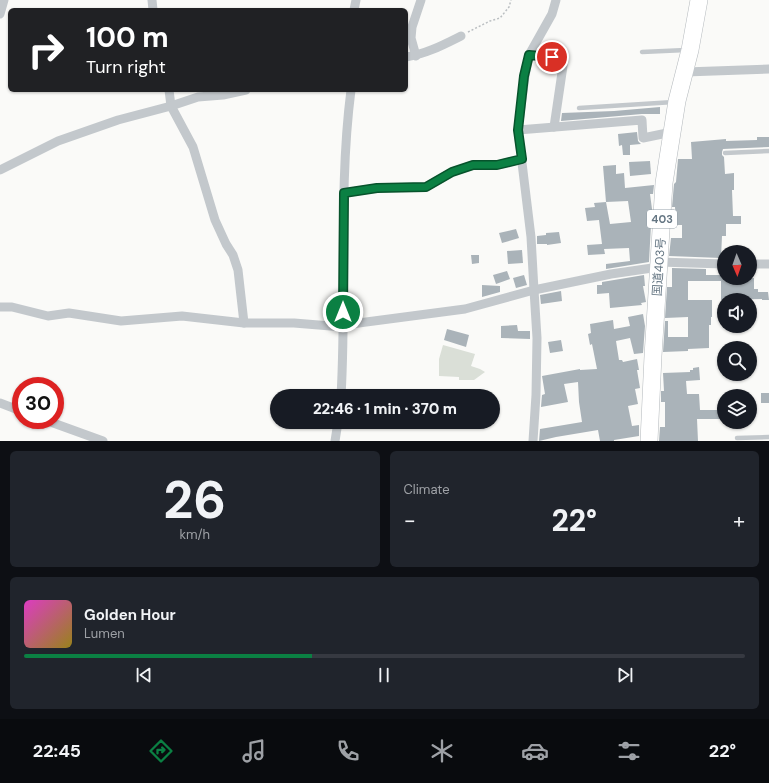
<!DOCTYPE html>
<html lang="en">
<head>
<meta charset="utf-8">
<style>
  :root { --surface:#171b24; --page:#20242c; --text:#f1f3f6; --muted:#9ea1a6; --line:#363941; --accent:#0b8043 }
  body { margin:0; font-family:"DM Sans","Noto Sans JP",sans-serif; background:var(--page); color:var(--text); height:100vh; display:flex; flex-direction:column; font-size:15px; white-space:nowrap }
  * { box-sizing:border-box; margin:0 }
  p { font-size:13px; color:var(--muted) }
  .icon { flex:none; width:22px; height:22px; fill:none; stroke:currentColor; stroke-width:2; stroke-linecap:round; stroke-linejoin:round }
  .map { position:relative; height:441px; overflow:hidden }
  .details { display:flex; flex-direction:column; gap:10px; padding:10px; background:#0d0f14; flex:1 }
  .details>* { flex:none }
  .guide { position:absolute; left:8px; top:8px; width:400px; height:84px; border-radius:6px; box-shadow:0 1px 3px #0004; background:#202124; color:#fff; overflow:hidden }
  .needle { width:26px; rotate:178deg }
  .buttons { position:absolute; left:717px; top:245px; display:grid; gap:8px }
  .buttons a { display:grid; place-items:center; width:40px; height:40px; border-radius:50%; background:var(--surface); box-shadow:0 1px 3px #0004; font-size:20px }
  .speed { position:absolute; left:12px; top:377px; display:flex; gap:8px; font-size:20px; font-weight:700; text-align:center }
  .speed>* { display:grid; place-content:center; width:52px; height:52px; border-radius:50%; background:var(--surface); box-shadow:0 1px 3px #0004; line-height:1 }
  .speed .limit { border:6px solid #d22; background:#fff; color:#111 }
  .pin { position:absolute; display:grid; place-items:center; width:34px; height:34px; color:#fff; margin:-17px; border:2px solid #fff; border-radius:50%; box-shadow:0 1px 4px #0007 }
  .me { position:absolute; width:44px; margin:-22px; rotate:0deg; stroke-linejoin:round; filter:drop-shadow(0 0 3px #0008) }
  .turn { display:flex; align-items:center; gap:14px; height:84px; padding:0 12px; font-size:18px }
  .turn .icon { width:52px; height:52px; stroke-width:2.5 }
  .turn b { display:block; font-size:28px; line-height:34px }
  .big { font-size:30px; font-weight:800; line-height:1.1 }
  .details .tile { flex:1; display:flex; flex-direction:column; justify-content:center; gap:6px; min-width:0; padding:0 14px; border-radius:6px; background:var(--page) }
  .details .dial { align-items:center; gap:0 }
  .dial b { font-size:52px; line-height:1 }
  .song { display:flex; align-items:center; gap:12px }
  .cover { width:48px; height:48px; border-radius:6px; background:linear-gradient(135deg,hsl(310 70% 55%),hsl(50 70% 35%)) }
  .played { height:4px; border-radius:2px; background:linear-gradient(90deg,var(--accent) 40%,var(--line) 40%) }
  .keys { display:flex; justify-content:space-around; direction:ltr }
  .heat { display:flex; justify-content:space-between; align-items:center; font-size:22px; direction:ltr }
  .details .tiles { flex:1; display:grid; gap:10px; grid-template-columns:1fr 1fr }
  .tile:last-child { grid-column:span 2 }
  .trip { position:absolute; left:270px; top:389px; width:230px; height:40px; border-radius:20px; background:var(--surface); box-shadow:0 1px 3px #0004; font-weight:800; line-height:40px; text-align:center }
  .tabs { display:flex; height:64px; justify-content:space-around; align-items:center; background:#090b0e; color:var(--muted) }
  .tabs .icon { width:28px; height:28px }
  .tabs .on { color:var(--accent) }
  .tabs b { font-size:18px; color:var(--text) }
  .map>svg:first-child { display:block }
</style>
</head>
<body>
<div class="map">
<svg width="769" height="441" viewBox="0 0 769 441">
  <rect width="100%" height="100%" fill="#fafaf8"/>
  <path fill="#dadfd7" d="M443,345L475,354L471,366L480,369L485,372L474,380H459V377L439,376V359Z"/>
  <g fill="#aab3b9" fill-rule="evenodd">
    <path d="M660,107V114H642L561,121L562,113L614,111Z"/>
    <path d="M637,132L638,141L641,144L630,145V155H623L622,145L619,146L618,134Z"/>
    <path d="M757,137H769V147L723,149L722,152V155L724,157L725,174L734,173V190H732L733,216H741V224H726V236H722L721,258L669,256L671,238H682V225H676L675,207H672L674,184L676,182L678,159H692L691,142L726,139V141L757,140Z"/>
    <path d="M650,161L651,174L630,176L629,162Z"/>
    <path d="M616,165V174L624,173L625,188L654,185L653,194H650L652,209V212L650,213L651,225L649,262L606,269V264L630,261L629,248L604,249L605,254L588,255L587,245L602,244L599,220L587,221L585,208L595,207L594,203L606,202L603,166ZM628,201L631,222L610,224L606,202Z"/>
    <path d="M516,229L519,238L502,243L499,233Z"/>
    <path d="M559,232L561,243L547,245V244H537V236L546,235V233Z"/>
    <path d="M522,250L523,263L508,264L507,251Z"/>
    <path d="M471,255H479V263L472,264Z"/>
    <path d="M672,268L706,269V275H724V278H754V289H758V292H768L769,300H762V299L721,300V281H688V300H712V317H711V325H709V348L688,349V351L663,352L665,321H668V337H688V317L665,318L667,287H672Z"/>
    <path d="M507,271L510,279L496,284L493,275Z"/>
    <path d="M524,275L527,285L516,288L513,278Z"/>
    <path d="M644,275L645,286H643L646,302L641,303L642,305L610,308L609,293L597,294V285H602V282Z"/>
    <path d="M482,285L500,286V292L482,297Z"/>
    <path d="M561,291L562,301L541,304L540,295Z"/>
    <path d="M643,314L645,326L643,353L634,354L630,338L616,341L619,360H622L623,362L637,359L639,370H637L640,388L635,389L638,404L628,406L632,426L639,425V436L614,440V441H600L598,430L556,437L539,441L540,429L582,422L579,402L578,382L564,384L568,402L541,407L542,395L545,394L542,376L580,369V370L597,369L592,344L590,345L588,334L591,333L590,324L613,320L614,329L630,326L628,317Z"/>
    <path d="M517,325L518,331H530V339L501,338V326Z"/>
    <path d="M447,329L469,335L466,347L444,340Z"/>
    <path d="M561,340L563,351L550,353L548,342Z"/>
    <path d="M699,367L700,380L686,381L687,394H699L700,410H717V407H724V419H697L698,441H659L660,427H665V402H661V391H664L663,373L690,372V370H693V368Z"/>
    <rect x="761" y="393" width="8" height="10"/>
  </g>
  <g fill="none" stroke-linecap="round" stroke-linejoin="round">
    <g stroke="#b4b9bd" stroke-width="18">
      <path id="highway" d="M649,441L653,356L664,183L677,101L690,50L699,0"/>
    </g>
    <path stroke="#bbbfc2" stroke-width="1.5" stroke-dasharray="2 2" stroke-linecap="butt" d="M468,32L490,21L500,18L509,7L511,0"/>
    <g stroke="#c3c8cc" stroke-width="4.5">
      <path d="M642,52L686,50"/>
      <path d="M579,108L674,102"/>
      <path d="M725,153L769,151"/>
      <path d="M737,438L769,437"/>
    </g>
    <g stroke="#c3c8cc" stroke-width="9">
      <path d="M152,0L153,10"/>
      <path d="M354,10L356,0"/>
      <path d="M0,14L4,0"/>
      <path d="M529,55L564,59L554,127"/>
      <path d="M416,56L411,38L412,27L421,0"/>
      <path d="M406,57C426,54 443,45 461,36"/>
      <path d="M685,72L769,69"/>
      <path d="M169,90L171,106L193,147L215,220L226,244L233,255L238,270L244,323"/>
      <path d="M518,130L642,120L643,138L672,132"/>
      <path d="M0,170L58,141L118,120L171,106L198,97L223,95L246,90"/>
      <path d="M344,193L377,188L426,187L452,172L473,165H497L522,159"/>
      <path d="M659,262L724,264"/>
      <path d="M750,264H769"/>
      <path d="M0,307H12L48,316L69,313L121,321L182,316L244,323H294L343,327L351,324L465,309L534,290L611,274L659,267"/>
      <path d="M341,396C347,294 338,191 351,90"/>
      <path d="M0,403L21,411"/>
      <path d="M45,420L103,441"/>
      <path d="M335,441L338,422"/>
      <path d="M533,441L536,395L537,338L534,290L531,237L518,130L525,76L529,55L552,14L556,0"/>
    </g>
    <use href="#highway" stroke="#fff" stroke-width="17"/>
  </g>
  <g fill="none" stroke-linecap="round" stroke-linejoin="round">
    <g stroke="#07532c" stroke-width="10">
      <path id="route" d="M343,312L344,193L377,188L426,187L452,172L473,165H497L522,159L518,130L524,76L529,55L552,57"/>
    </g>
    <use href="#route" stroke="#0b8043" stroke-width="7"/>
  </g>
  <g text-anchor="middle" dominant-baseline="central" stroke-width="4" stroke-linejoin="round" paint-order="stroke">
    <rect fill="#fff" stroke="#939fa8" stroke-width="1" x="647" y="210" width="30" height="18" rx="3"/>
    <g font-size="11" font-weight="bold" fill="#657683">
      <text x="662" y="219">403</text>
    </g>
    <g font-size="12" fill="#657683" stroke="#fff">
      <text transform="translate(659 267) rotate(-86)">国道403号</text>
    </g>
  </g>
</svg>
<div class="buttons">
<a><svg class="needle" viewBox="-14 -14 28 28"><path d="M0-13l5 13h-10z" fill="#e53935"/><path d="M0 13l5-13h-10z" fill="#9ea1a6"/></svg></a>
<a><svg class="icon" aria-label="sound" viewBox="0 0 24 24"><path d="M4 9h4l5-4v14l-5-4H4zM17 9q2 3 0 6"/></svg></a>
<a><svg class="icon" aria-label="search" viewBox="0 0 24 24"><circle cx="10" cy="10" r="6"/><path d="M15 15l6 6"/></svg></a>
<a><svg class="icon" aria-label="layers" viewBox="0 0 24 24"><path d="M12 4l9 5-9 5-9-5zM3 14l9 5 9-5"/></svg></a>
</div>
<div class="speed"><div class="limit">30</div></div>
<div class="pin" style="left:552px;top:57px;background:#d93025"><svg class="icon" aria-label="arrive" viewBox="0 0 24 24"><path d="M6 21V4h12l-3 4 3 4H6"/></svg></div>
<svg class="me" style="left:343px;top:312px" viewBox="-20 -20 40 40"><circle r="17" fill="#0b8043" stroke="#fff" stroke-width="3"/><path d="M0-11L8 9 0 5-8 9z" fill="#fff"/></svg>
<div class="trip">22:46 · 1 min · 370 m</div>
<div class="guide">
<div class="turn"><svg class="icon" aria-label="right" viewBox="0 0 24 24"><path d="M7 20v-9h11M14 6l5 5-5 5"/></svg><div><b>100 m</b>Turn right</div></div>
</div>
</div>
<section class="details">
<div class="tiles">
<div class="tile dial"><b>26</b><p>km/h</p></div>
<div class="tile"><p>Climate</p>
<div class="heat"><a>−</a><b class="big">22°</b><a>+</a></div>
</div>
<div class="tile">
<div class="song"><i class="cover"></i><div><b>Golden Hour</b><p>Lumen</p></div></div>
<div class="played"></div>
<div class="keys"><svg class="icon" aria-label="previous" viewBox="0 0 24 24"><path d="M18 5L8 12l10 7zM5 5v14"/></svg><svg class="icon" aria-label="pause" viewBox="0 0 24 24"><path d="M8 5v14M16 5v14"/></svg><svg class="icon" aria-label="next" viewBox="0 0 24 24"><path d="M6 5l10 7-10 7zM19 5v14"/></svg></div>
</div>
</div>
</section>
<nav class="tabs">
<b>22:45</b>
<svg class="icon on" aria-label="directions" viewBox="0 0 24 24"><path d="M12 3l9 9-9 9-9-9zM9 14v-3h6M13 9l2 2-2 2"/></svg>
<svg class="icon" aria-label="music" viewBox="0 0 24 24"><path d="M9 18V5l10-2v13"/><circle cx="6" cy="18" r="3"/><circle cx="16" cy="16" r="3"/></svg>
<svg class="icon" aria-label="phone" viewBox="0 0 24 24"><path d="M5 4h4l2 5-3 2q2 4 5 5l2-3 5 2v4C11 20 4 13 5 4z"/></svg>
<svg class="icon" aria-label="climate" viewBox="0 0 24 24"><path d="M12 3v18M4 7l16 10M4 17L20 7"/></svg>
<svg class="icon" aria-label="car" viewBox="0 0 24 24"><path d="M5 17H2v-5l4-1 3-4h7l3 4 3 1v5h-3M9 17h6M6 11h13"/><circle cx="7" cy="17" r="2"/><circle cx="17" cy="17" r="2"/></svg>
<svg class="icon" aria-label="filters" viewBox="0 0 24 24"><path d="M4 7h16M4 17h16"/><circle cx="9" cy="7" r="2"/><circle cx="15" cy="17" r="2"/></svg>
<b>22°</b>
</nav>
</body>
</html>
